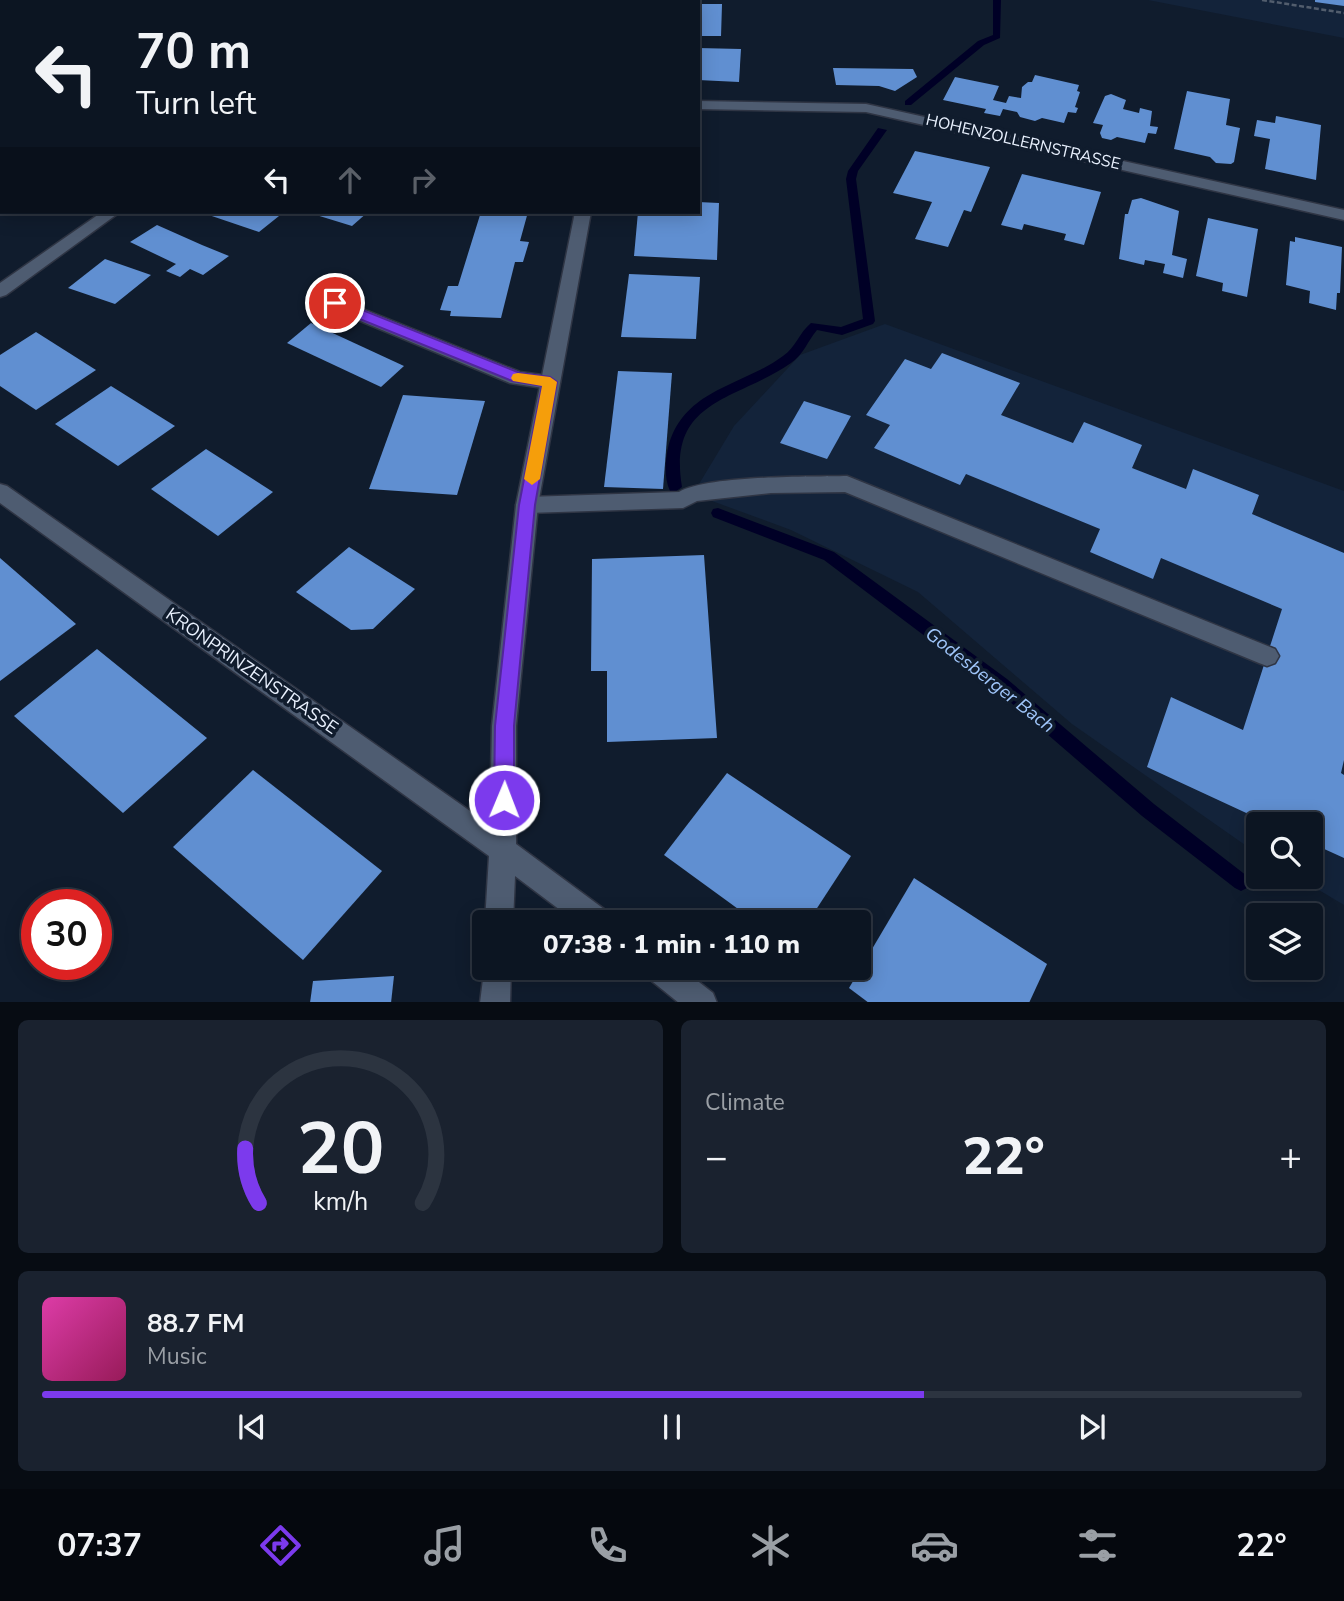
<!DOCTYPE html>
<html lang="en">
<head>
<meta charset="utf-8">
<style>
  :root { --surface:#0c1522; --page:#1a222f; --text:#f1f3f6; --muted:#9a9fa5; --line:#2c3440; --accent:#7c3aed }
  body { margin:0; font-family:"Nunito Sans",sans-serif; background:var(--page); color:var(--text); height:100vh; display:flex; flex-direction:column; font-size:26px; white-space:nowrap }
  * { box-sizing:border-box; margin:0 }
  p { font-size:23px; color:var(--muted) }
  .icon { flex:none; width:38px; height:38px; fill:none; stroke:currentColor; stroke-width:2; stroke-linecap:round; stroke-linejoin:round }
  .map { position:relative; height:1002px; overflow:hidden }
  .side { display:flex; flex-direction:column; gap:18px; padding:18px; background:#070c13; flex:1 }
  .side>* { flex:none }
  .guide { position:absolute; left:0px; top:0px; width:700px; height:214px; box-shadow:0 4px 18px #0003,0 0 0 2px var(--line); background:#0c1522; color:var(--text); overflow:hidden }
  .buttons { position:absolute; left:1246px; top:812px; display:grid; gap:14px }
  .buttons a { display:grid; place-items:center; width:77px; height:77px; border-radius:7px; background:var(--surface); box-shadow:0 4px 18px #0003,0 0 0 2px var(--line); font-size:35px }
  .speed { position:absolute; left:21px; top:889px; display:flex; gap:14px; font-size:35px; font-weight:700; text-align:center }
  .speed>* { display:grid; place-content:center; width:91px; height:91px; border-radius:50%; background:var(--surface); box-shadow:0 4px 18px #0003,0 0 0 2px var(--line); line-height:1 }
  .speed .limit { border:10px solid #d22; background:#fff; color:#111 }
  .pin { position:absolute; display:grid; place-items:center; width:60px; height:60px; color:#fff; margin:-30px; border:4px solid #fff; border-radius:50%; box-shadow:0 2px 7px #0007 }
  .me { position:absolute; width:77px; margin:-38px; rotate:1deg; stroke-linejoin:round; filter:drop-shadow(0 0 5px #0008) }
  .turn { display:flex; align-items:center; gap:24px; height:147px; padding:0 21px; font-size:32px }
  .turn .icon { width:91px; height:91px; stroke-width:2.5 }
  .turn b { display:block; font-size:49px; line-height:60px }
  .lanes { display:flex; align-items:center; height:66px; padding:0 21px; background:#0003; justify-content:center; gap:35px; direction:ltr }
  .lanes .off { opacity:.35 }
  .big { font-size:52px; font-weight:800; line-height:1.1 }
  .side .card { flex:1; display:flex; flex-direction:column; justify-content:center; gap:10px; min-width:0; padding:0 24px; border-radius:10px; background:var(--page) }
  .side .dial { align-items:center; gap:0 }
  .dial svg { height:182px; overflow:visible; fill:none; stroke:var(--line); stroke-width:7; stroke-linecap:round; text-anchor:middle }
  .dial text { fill:var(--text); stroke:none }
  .song { display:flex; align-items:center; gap:21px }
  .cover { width:84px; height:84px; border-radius:10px; background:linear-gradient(135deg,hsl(320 70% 55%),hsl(330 70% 35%)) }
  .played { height:7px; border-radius:4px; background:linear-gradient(90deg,var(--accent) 70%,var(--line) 70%) }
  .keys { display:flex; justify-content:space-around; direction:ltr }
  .heat { display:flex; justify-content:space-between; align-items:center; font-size:38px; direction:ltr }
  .side .tiles { flex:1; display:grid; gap:18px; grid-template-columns:1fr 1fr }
  .card:last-child { grid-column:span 2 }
  .trip { position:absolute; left:472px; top:910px; width:399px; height:70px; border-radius:7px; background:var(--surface); box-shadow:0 4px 18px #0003,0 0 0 2px var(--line); font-weight:800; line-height:70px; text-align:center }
  .menu { display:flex; height:112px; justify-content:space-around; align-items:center; background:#05080e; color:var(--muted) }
  .menu .icon { width:49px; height:49px }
  .menu .on { color:var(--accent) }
  .menu b { font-size:32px; color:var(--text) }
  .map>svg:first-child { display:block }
</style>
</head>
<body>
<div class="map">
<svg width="1344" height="1003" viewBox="0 0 1344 1003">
  <rect width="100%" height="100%" fill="#101c2d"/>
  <g fill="#13233a">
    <path d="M1148,0H1344V38Z"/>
    <path d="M885,324L1344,491V905L1297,877H1311V824H1258V854L1072,724L918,592L791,530L693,494L734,426L800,355Z"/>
  </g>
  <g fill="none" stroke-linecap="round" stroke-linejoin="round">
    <g fill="#000026" fill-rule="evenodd">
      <path d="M993,0H1001L1000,38L984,45L911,105H905V101L978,41L993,35Z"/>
      <path d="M878,128L887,130L858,171L856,179L875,321L873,324L842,335L817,330C807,342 804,354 791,363C736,401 667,399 682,487L675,492L670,491C664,478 665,461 668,448C683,389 741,387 783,356C796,347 799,333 811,323L841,327L863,319L846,179L848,171Z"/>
      <path d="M718,508L834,552L1007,679L1154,804L1247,876L1250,882L1247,888L1241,891L1235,888L1142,816L995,689L824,560L713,517L711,513L713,509Z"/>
    </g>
  </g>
  <g fill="#608fd1">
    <path d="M1315,0H1344V6L1315,2Z"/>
    <path d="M698,4H722L721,36H698Z"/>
    <path d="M698,48L741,49L739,82L698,80Z"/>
    <path d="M833,68L913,69L917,77L895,91L879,86L836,85Z"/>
    <path d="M1035,75L1079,85L1077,91L1080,92L1075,107L1078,108L1076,113L1068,112L1064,123L1042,118L1035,121L1020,117L1017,112L1003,109L1000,116L984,113L986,109L943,100L955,77L999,86L993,100L1006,103L1009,96L1021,98L1022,87L1028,82H1032Z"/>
    <path d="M1187,91L1230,99L1226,125L1240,128L1234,162L1231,164L1216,163L1210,157L1174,149Z"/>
    <path d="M1111,94L1126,100L1123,109L1139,113L1140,108L1152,111L1150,126L1158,127L1156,134L1148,133L1145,143L1117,137L1111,140L1102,138L1100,133L1103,125L1093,123L1105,96Z"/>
    <path d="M1276,116L1321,125L1316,180L1265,169L1270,139L1254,136L1257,120L1275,123Z"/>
    <path d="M915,151L990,167L971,212L964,210L948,247L915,239L932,202L893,193Z"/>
    <path d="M1022,174L1101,192L1084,245L1064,240L1066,234L1024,224L1022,230L1001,225Z"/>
    <path d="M1141,198L1179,211L1172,255L1187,259L1183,278L1163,273L1165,264L1145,260L1144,265L1119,259L1125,214H1128L1132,200Z"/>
    <path d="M698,202L719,203L717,260L634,256L638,212H698Z"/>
    <path d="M200,212H284L259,232Z"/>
    <path d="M316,212H368L352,226L313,214Z"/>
    <path d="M471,212H528L520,241L529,242L523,262H515L501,318L450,316L451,311L440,310L448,286H458L480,215H470Z"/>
    <path d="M1208,218L1258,229L1247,297L1222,291L1223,283L1196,276Z"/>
    <path d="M157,225L202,245L229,256L203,275L190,269L180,277L166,271L176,264L130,242Z"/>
    <path d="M1295,237L1342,247L1340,293H1337L1336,310L1309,303L1310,291L1286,285L1290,241L1295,242Z"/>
    <path d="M105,259L151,275L115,304L68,288Z"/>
    <path d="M629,274L700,277L696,339L621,337Z"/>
    <path d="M311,323L404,366L381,387L287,343Z"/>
    <path d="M36,332L96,370L36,410L0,386V355Z"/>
    <path d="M942,353L1020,383L1001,415L1073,443L1084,422L1142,445L1132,468L1186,489L1193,469L1259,495L1252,514L1344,553V760L1341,773L1344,775V858L1311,843V824H1270L1147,767L1171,697L1243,730L1282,609L1161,558L1153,579L1090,552L1100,529L966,474L960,485L874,448L890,425L866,415L905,359L931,369Z"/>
    <path d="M618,371L672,373L663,489L604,487Z"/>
    <path d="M111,386L175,426L118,466L55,424Z"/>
    <path d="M403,395L485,401L457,495L369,489Z"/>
    <path d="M804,401L851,416L827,459L780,443Z"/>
    <path d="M206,449L273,492L218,536L151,489Z"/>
    <path d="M349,547L415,589L373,629L351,630L296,592Z"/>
    <path d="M704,555L717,738L607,742V671H591L592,559Z"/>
    <path d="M0,558L76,624L0,681Z"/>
    <path d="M97,649L207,738L123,813L14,716Z"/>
    <path d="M253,770L382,871L303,960L173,847Z"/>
    <path d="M727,773L851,856L808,922H756L664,855Z"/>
    <path d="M914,878L1047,964L1029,1003H869L849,988Z"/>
    <path d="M394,976L391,1003H310L313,981Z"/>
  </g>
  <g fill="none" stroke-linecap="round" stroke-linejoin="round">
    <g stroke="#2f3544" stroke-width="3">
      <g id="lane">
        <path d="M335,298L520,372L557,377L560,382L557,387L550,389L510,383L329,308L326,304L329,300Z"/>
        <path d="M847,476L1275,649L1279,656L1275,663L1267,666L1259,663L845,492L771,493L697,501L683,508L527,513L520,511L516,505L520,499L527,497L679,492C709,475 810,477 847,476Z"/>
      </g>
    </g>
    <g stroke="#2f3544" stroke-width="3">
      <g id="street">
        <path d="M183,0H197L198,2H184Z"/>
        <path d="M362,0H376L361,2Z"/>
        <path d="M405,0H419L404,2Z"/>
        <rect x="617" y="0" width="12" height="2"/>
        <path d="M698,101L866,104L1344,210V220L866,112L698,109Z"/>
        <path d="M102,212H120L6,295L0,297V283Z"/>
        <path d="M575,212H591L538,505L516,726V844L608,912L612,922H576L515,876L513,922H485L489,856L0,503V484L7,486L490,825L492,726L516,505Z"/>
        <path d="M485,963V968H511L510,1003H480Z"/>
        <path d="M644,968H681L713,993L717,1003H679L648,978Z"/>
      </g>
    </g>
    <path stroke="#525d6d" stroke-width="2.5" stroke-dasharray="5 2.5" stroke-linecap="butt" d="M1262,0L1344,13"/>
    <use href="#lane" fill="#4e5c71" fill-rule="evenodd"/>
    <use href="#street" fill="#4e5c71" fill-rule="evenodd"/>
  </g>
  <path fill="#7c3aed" stroke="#51269a" stroke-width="2" d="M335,299L520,373L550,377L557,382L535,505L514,726V800L511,807L504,810L497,807L494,800L495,726L519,505L542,386L512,381L330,307V300Z"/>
  <path fill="#f59e0b" d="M518,373L550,377L557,382L540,479L532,485L524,479L542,386L513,381L511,378L513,374Z"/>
  <g text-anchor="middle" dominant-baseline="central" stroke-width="7" stroke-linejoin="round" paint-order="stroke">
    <g font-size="16" fill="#e9f1fe" stroke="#101c2d">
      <text transform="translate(1023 142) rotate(13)">HOHENZOLLERNSTRASSE</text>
    </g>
    <g font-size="18" fill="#e9f1fe" stroke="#101c2d">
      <text transform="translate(252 671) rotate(35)">KRONPRINZENSTRASSE</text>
    </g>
    <g font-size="19" font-style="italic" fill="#a0c6fb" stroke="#101c2d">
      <text transform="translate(990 680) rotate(38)">Godesberger Bach</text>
    </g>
  </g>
</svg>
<div class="buttons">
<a><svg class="icon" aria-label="search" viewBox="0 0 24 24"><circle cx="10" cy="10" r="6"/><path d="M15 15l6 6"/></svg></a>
<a><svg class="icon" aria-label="layers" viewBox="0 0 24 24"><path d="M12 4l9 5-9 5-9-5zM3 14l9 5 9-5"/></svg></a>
</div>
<div class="speed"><div class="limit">30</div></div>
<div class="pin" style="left:335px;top:303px;background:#d93025"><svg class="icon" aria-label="arrive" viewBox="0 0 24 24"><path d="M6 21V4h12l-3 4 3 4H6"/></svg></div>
<svg class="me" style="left:504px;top:800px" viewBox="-20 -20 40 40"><circle r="17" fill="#7c3aed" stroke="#fff" stroke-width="3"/><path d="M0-11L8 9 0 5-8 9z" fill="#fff"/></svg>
<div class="trip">07:38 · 1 min · 110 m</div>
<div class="guide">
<div class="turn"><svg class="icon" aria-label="left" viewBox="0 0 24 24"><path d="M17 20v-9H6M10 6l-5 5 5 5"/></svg><div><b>70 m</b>Turn left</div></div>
<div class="lanes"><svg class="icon" aria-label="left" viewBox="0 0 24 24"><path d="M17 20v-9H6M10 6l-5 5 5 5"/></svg><svg class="icon off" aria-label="ahead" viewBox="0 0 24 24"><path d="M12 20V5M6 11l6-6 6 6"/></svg><svg class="icon off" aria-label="right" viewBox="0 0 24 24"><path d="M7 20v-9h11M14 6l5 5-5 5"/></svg></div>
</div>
</div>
<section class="side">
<div class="tiles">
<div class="card dial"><svg viewBox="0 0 100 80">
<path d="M14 69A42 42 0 1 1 86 69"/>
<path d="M14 69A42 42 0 0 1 8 45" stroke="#7c3aed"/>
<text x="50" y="56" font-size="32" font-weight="700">20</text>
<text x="50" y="72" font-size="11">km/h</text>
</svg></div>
<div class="card"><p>Climate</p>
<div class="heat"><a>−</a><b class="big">22°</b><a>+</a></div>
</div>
<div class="card">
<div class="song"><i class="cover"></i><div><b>88.7 FM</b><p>Music</p></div></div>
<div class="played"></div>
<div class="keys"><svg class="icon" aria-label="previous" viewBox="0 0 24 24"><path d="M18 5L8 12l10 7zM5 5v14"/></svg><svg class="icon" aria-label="pause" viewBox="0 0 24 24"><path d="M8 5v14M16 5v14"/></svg><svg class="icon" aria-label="next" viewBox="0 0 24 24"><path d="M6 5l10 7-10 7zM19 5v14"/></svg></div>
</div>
</div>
</section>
<nav class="menu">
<b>07:37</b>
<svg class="icon on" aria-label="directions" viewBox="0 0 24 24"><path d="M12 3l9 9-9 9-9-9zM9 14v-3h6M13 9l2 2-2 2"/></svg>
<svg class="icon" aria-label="music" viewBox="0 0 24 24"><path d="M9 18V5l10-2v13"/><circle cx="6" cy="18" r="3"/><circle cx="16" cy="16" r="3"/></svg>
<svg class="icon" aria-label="phone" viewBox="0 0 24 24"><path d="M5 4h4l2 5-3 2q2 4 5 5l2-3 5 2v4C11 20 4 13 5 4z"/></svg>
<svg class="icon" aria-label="climate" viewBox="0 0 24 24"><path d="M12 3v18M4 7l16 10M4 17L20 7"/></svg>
<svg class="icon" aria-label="car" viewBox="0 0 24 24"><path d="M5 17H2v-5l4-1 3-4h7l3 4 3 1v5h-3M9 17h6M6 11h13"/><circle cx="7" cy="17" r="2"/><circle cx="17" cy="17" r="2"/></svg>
<svg class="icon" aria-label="filters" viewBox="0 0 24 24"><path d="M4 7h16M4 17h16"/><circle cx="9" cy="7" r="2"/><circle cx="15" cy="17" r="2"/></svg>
<b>22°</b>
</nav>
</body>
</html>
